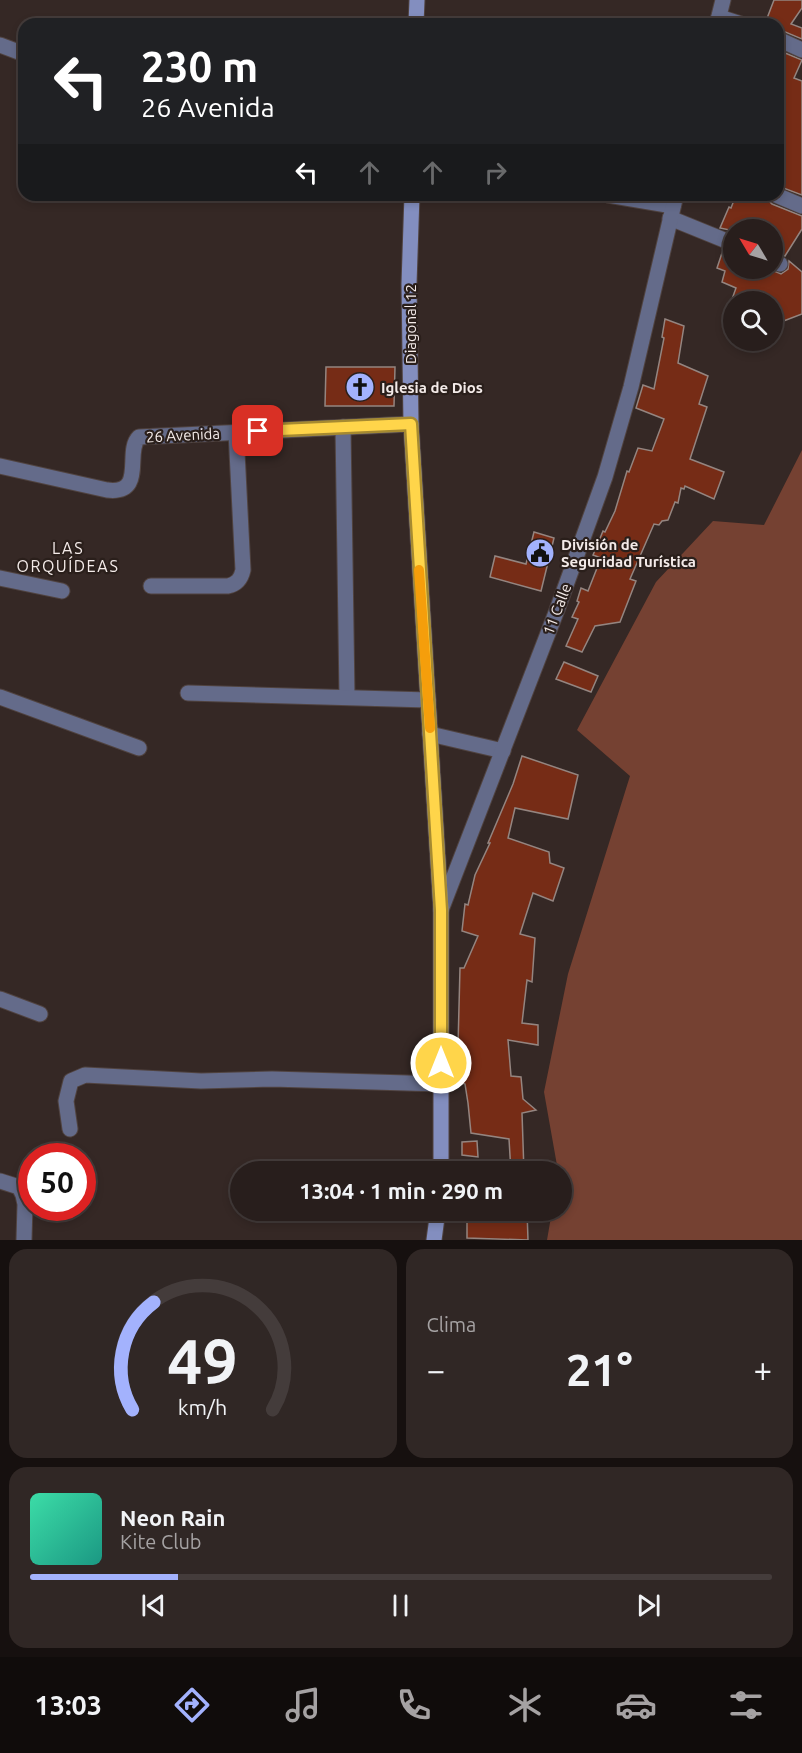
<!DOCTYPE html>
<html lang="es">
<head>
<meta charset="utf-8">
<style>
  :root { --surface:#281e1c; --page:#302725; --text:#f1f3f6; --muted:#a5a2a3; --line:#443c3b; --accent:#a3b2fd }
  body { margin:0; font-family:Ubuntu,sans-serif; background:var(--page); color:var(--text); height:100vh; display:flex; flex-direction:column; font-size:22px; white-space:nowrap }
  * { box-sizing:border-box; margin:0 }
  p { font-size:20px; color:var(--muted) }
  .icon { flex:none; width:33px; height:33px; fill:none; stroke:currentColor; stroke-width:2; stroke-linecap:round; stroke-linejoin:round }
  .map { position:relative; height:1240px; overflow:hidden }
  .sheet { display:flex; flex-direction:column; gap:9px; padding:9px; background:#16100f; flex:1 }
  .sheet>* { flex:none }
  .banner { position:absolute; left:18px; top:18px; width:766px; height:183px; border-radius:18px; box-shadow:0 3px 9px #0003,0 0 0 2px var(--line); background:#202124; color:#fff; overflow:hidden }
  .needle { width:39px; rotate:308deg }
  .buttons { position:absolute; left:723px; top:219px; display:grid; gap:12px }
  .buttons a { display:grid; place-items:center; width:60px; height:60px; border-radius:50%; background:var(--surface); box-shadow:0 3px 9px #0003,0 0 0 2px var(--line); font-size:30px }
  .speed { position:absolute; left:18px; top:1143px; display:flex; gap:12px; font-size:30px; font-weight:700; text-align:center }
  .speed>* { display:grid; place-content:center; width:78px; height:78px; border-radius:50%; background:var(--surface); box-shadow:0 3px 9px #0003,0 0 0 2px var(--line); line-height:1 }
  .speed .limit { border:9px solid #d22; background:#fff; color:#111 }
  .pin { position:absolute; display:grid; place-items:center; width:51px; height:51px; color:#fff; margin:-26px; border-radius:12px; box-shadow:0 3px 9px #0006 }
  .me { position:absolute; width:66px; margin:-33px; rotate:0deg; stroke-linejoin:round; filter:drop-shadow(0 0 4px #0008) }
  .turn { display:flex; align-items:center; gap:21px; height:126px; padding:0 24px; font-size:27px }
  .turn .icon { width:78px; height:78px; stroke-width:2.5 }
  .turn b { display:block; font-size:42px; line-height:51px }
  .lanes { display:flex; align-items:center; height:57px; padding:0 24px; background:#0003; justify-content:center; gap:30px; direction:ltr }
  .lanes .off { opacity:.35 }
  .big { font-size:45px; font-weight:600; line-height:1.1 }
  .sheet .card { flex:1; display:flex; flex-direction:column; justify-content:center; gap:9px; min-width:0; padding:0 21px; border-radius:18px; background:var(--page) }
  .sheet .dial { align-items:center; gap:0 }
  .dial svg { height:156px; overflow:visible; fill:none; stroke:var(--line); stroke-width:7; stroke-linecap:round; text-anchor:middle }
  .dial text { fill:var(--text); stroke:none }
  .song { display:flex; align-items:center; gap:18px }
  .cover { width:72px; height:72px; border-radius:9px; background:linear-gradient(135deg,hsl(160 70% 55%),hsl(170 70% 35%)) }
  .played { height:6px; border-radius:3px; background:linear-gradient(90deg,var(--accent) 20%,var(--line) 20%) }
  .keys { display:flex; justify-content:space-around; direction:ltr }
  .heat { display:flex; justify-content:space-between; align-items:center; font-size:33px; direction:ltr }
  .sheet .tiles { flex:1; display:grid; gap:9px; grid-template-columns:1fr 1fr }
  .card:last-child { grid-column:span 2 }
  .trip { position:absolute; left:230px; top:1161px; width:342px; height:60px; border-radius:30px; background:var(--surface); box-shadow:0 3px 9px #0003,0 0 0 2px var(--line); font-weight:600; line-height:60px; text-align:center }
  .tabs { display:flex; height:96px; justify-content:space-around; align-items:center; background:#100c0b; color:var(--muted) }
  .tabs .icon { width:42px; height:42px }
  .tabs .current { color:var(--accent) }
  .tabs b { font-size:27px; color:var(--text) }
  .map>svg:first-child { display:block }
</style>
</head>
<body>
<div class="map">
<svg width="802" height="1240" viewBox="0 0 802 1240">
  <rect width="100%" height="100%" fill="#352825"/>
  <path fill="#754132" d="M802,450V1240H547L552,1211L561,1210V1172L558,1171L544,1092L568,974L630,776L577,730L656,582L713,521L764,525Z"/>
  <g fill="#762c16" stroke="#948580" stroke-width="1.5">
    <path d="M774,0H802V8L791,24L802,28V39L778,29V24H772L766,21Z"/>
    <path d="M778,50L802,60L794,78L802,81V195L778,186Z"/>
    <path d="M736,195H766L768,200L772,204L802,216V229L785,256L772,250V230H734V233L730,232V230L720,228L729,207L731,208Z"/>
    <path d="M723,250L734,254V268H767L781,274L788,269L789,261L802,272V314L773,325L776,302H731L736,288L722,282L725,271L717,268Z"/>
    <path d="M665,319L684,326L678,363L708,376L699,404L707,407L690,459L724,472L714,499L685,486L684,489L681,488L678,503L675,502L668,520L662,521L659,525L654,524L630,579L636,581L620,622L595,626L582,652L566,646L578,619L572,617L579,602L577,601L581,588L588,591L601,558L593,555L603,531L605,532L615,511L627,471L629,472L638,448L652,451L664,419L636,408L643,385L654,389L664,338L662,337Z"/>
    <path d="M326,367H395L394,406H325Z"/>
    <path d="M534,532L554,538L541,591L490,577L495,556L526,564Z"/>
    <path d="M564,662L598,676L591,692L556,679Z"/>
    <path d="M522,756L578,775L568,819L515,808L508,838L549,852L550,863L564,868L553,901L533,893L520,934L535,938L532,982L527,980L522,1023L538,1025V1045L508,1040L511,1076L521,1077L523,1099L536,1110L522,1113L524,1172H511L509,1139L471,1133L468,1103L465,1084L462,1083L458,1046L460,968H464L478,936L462,931L465,904L468,905L475,875L490,843H488L513,784Z"/>
    <path d="M477,1141L478,1157L462,1155V1142Z"/>
    <path d="M467,1210H527L528,1240L467,1238Z"/>
  </g>
  <g fill="none" stroke-linecap="round" stroke-linejoin="round">
    <g stroke="#504340" stroke-width="17">
      <g id="minor">
        <path d="M719,17L741,24"/>
        <path d="M778,39L802,50"/>
        <path d="M0,45L24,54"/>
        <path d="M608,195L673,206"/>
        <path d="M776,195L802,206"/>
        <path d="M670,218L734,244"/>
        <path d="M772,260L780,264"/>
        <path d="M343,427L347,697"/>
        <path d="M0,466L107,490C147,495 124,451 139,437L411,424"/>
        <path d="M0,578L62,591"/>
        <path d="M151,586H228C237,584 241,579 243,570L236,432"/>
        <path d="M188,693L428,700"/>
        <path d="M0,697L139,748"/>
        <path d="M430,734L503,751"/>
        <path d="M0,999L40,1014"/>
        <path d="M70,1129L66,1101L71,1081L85,1075L201,1081L272,1079L441,1084"/>
        <path d="M0,1181L19,1187L23,1195L25,1204L24,1240"/>
      </g>
    </g>
    <g stroke="#504340" stroke-width="17">
      <g id="tertiary">
        <path d="M717,24L723,0"/>
        <path d="M441,910L557,610L605,477L631,387L676,195"/>
      </g>
    </g>
    <g stroke="#504340" stroke-width="17">
      <g id="secondary">
        <path d="M416,24L417,0"/>
        <path d="M412,195L409,284L411,424L441,910V1172"/>
        <path d="M434,1240L438,1210"/>
      </g>
    </g>
    <use href="#minor" stroke="#646b8a" stroke-width="15"/>
    <use href="#tertiary" stroke="#646b8a" stroke-width="15"/>
    <use href="#secondary" stroke="#838ebf" stroke-width="15"/>
  </g>
  <g fill="none" stroke-linecap="round" stroke-linejoin="round">
    <g stroke="#a68a30" stroke-width="15">
      <path id="route" d="M258,431L411,424L441,910V1063"/>
    </g>
    <use href="#route" stroke="#ffd54a" stroke-width="10"/>
    <path stroke="#f59e0b" stroke-width="10" d="M419,570L430,728"/>
  </g>
  <defs>
    <g id="church-disc" transform="scale(1.5)"><circle r="9.5" fill="#a3b2fd" stroke="#2a1f1b"/><path d="M-1.2-6h2.4v3.5h3.3v2.4h-3.3V6h-2.4V-.1h-3.3v-2.4h3.3Z" fill="#111"/></g>
    <g id="civic-disc" transform="scale(1.5)"><circle r="9.5" fill="#a3b2fd" stroke="#2a1f1b"/><path d="M-.6-6.5H3V-4.5H.6V-3L4-1V1h2V6H-6V1h2V-1L-.6-3ZM-1.2 2.5V6h2.4V2.5Z" fill="#111"/></g>
  </defs>
  <g fill-rule="evenodd">
    <use href="#church-disc" x="360" y="387"/>
    <use href="#civic-disc" x="540" y="553"/>
  </g>
  <g text-anchor="middle" dominant-baseline="central" stroke-width="4.5" stroke-linejoin="round" paint-order="stroke">
    <g font-size="15" fill="#f4ebe9" stroke="#2a1f1b">
      <text transform="translate(410 324) rotate(-90)">Diagonal 12</text>
      <text transform="translate(183 435) rotate(-3)">26 Avenida</text>
      <text transform="translate(557 609) rotate(-69)">11 Calle</text>
    </g>
    <g font-size="15" font-weight="bold" fill="#f4ebe9" stroke="#2a1f1b" text-anchor="start">
      <text x="381" y="387">Iglesia de Dios</text>
      <text x="561" y="544">División de<tspan x="561" dy="17">Seguridad Turística</tspan></text>
    </g>
    <g font-size="16" letter-spacing="1.5" fill="#f4ebe9" stroke="#2a1f1b">
      <text x="68" y="548">LAS<tspan x="68" dy="18">ORQUÍDEAS</tspan></text>
    </g>
  </g>
</svg>
<div class="buttons">
<a><svg class="needle" viewBox="-14 -14 28 28"><path d="M0-13l5 13h-10z" fill="#e53935"/><path d="M0 13l5-13h-10z" fill="#a5a2a3"/></svg></a>
<a><svg class="icon" aria-label="search" viewBox="0 0 24 24"><circle cx="10" cy="10" r="6"/><path d="M15 15l6 6"/></svg></a>
</div>
<div class="speed"><div class="limit">50</div></div>
<div class="pin" style="left:258px;top:431px;background:#d93025"><svg class="icon" aria-label="arrive" viewBox="0 0 24 24"><path d="M6 21V4h12l-3 4 3 4H6"/></svg></div>
<svg class="me" style="left:441px;top:1063px" viewBox="-20 -20 40 40"><circle r="17" fill="#ffd54a" stroke="#fff" stroke-width="3"/><path d="M0-11L8 9 0 5-8 9z" fill="#fff"/></svg>
<div class="trip">13:04 · 1 min · 290 m</div>
<div class="banner">
<div class="turn"><svg class="icon" aria-label="left" viewBox="0 0 24 24"><path d="M17 20v-9H6M10 6l-5 5 5 5"/></svg><div><b>230 m</b>26 Avenida</div></div>
<div class="lanes"><svg class="icon" aria-label="left" viewBox="0 0 24 24"><path d="M17 20v-9H6M10 6l-5 5 5 5"/></svg><svg class="icon off" aria-label="ahead" viewBox="0 0 24 24"><path d="M12 20V5M6 11l6-6 6 6"/></svg><svg class="icon off" aria-label="ahead" viewBox="0 0 24 24"><path d="M12 20V5M6 11l6-6 6 6"/></svg><svg class="icon off" aria-label="right" viewBox="0 0 24 24"><path d="M7 20v-9h11M14 6l5 5-5 5"/></svg></div>
</div>
</div>
<section class="sheet">
<div class="tiles">
<div class="card dial"><svg viewBox="0 0 100 80">
<path d="M14 69A42 42 0 1 1 86 69"/>
<path d="M14 69A42 42 0 0 1 25 14" stroke="#a3b2fd"/>
<text x="50" y="56" font-size="32" font-weight="700">49</text>
<text x="50" y="72" font-size="11">km/h</text>
</svg></div>
<div class="card"><p>Clima</p>
<div class="heat"><a>−</a><b class="big">21°</b><a>+</a></div>
</div>
<div class="card">
<div class="song"><i class="cover"></i><div><b>Neon Rain</b><p>Kite Club</p></div></div>
<div class="played"></div>
<div class="keys"><svg class="icon" aria-label="previous" viewBox="0 0 24 24"><path d="M18 5L8 12l10 7zM5 5v14"/></svg><svg class="icon" aria-label="pause" viewBox="0 0 24 24"><path d="M8 5v14M16 5v14"/></svg><svg class="icon" aria-label="next" viewBox="0 0 24 24"><path d="M6 5l10 7-10 7zM19 5v14"/></svg></div>
</div>
</div>
</section>
<nav class="tabs">
<b>13:03</b>
<svg class="icon current" aria-label="directions" viewBox="0 0 24 24"><path d="M12 3l9 9-9 9-9-9zM9 14v-3h6M13 9l2 2-2 2"/></svg>
<svg class="icon" aria-label="music" viewBox="0 0 24 24"><path d="M9 18V5l10-2v13"/><circle cx="6" cy="18" r="3"/><circle cx="16" cy="16" r="3"/></svg>
<svg class="icon" aria-label="phone" viewBox="0 0 24 24"><path d="M5 4h4l2 5-3 2q2 4 5 5l2-3 5 2v4C11 20 4 13 5 4z"/></svg>
<svg class="icon" aria-label="climate" viewBox="0 0 24 24"><path d="M12 3v18M4 7l16 10M4 17L20 7"/></svg>
<svg class="icon" aria-label="car" viewBox="0 0 24 24"><path d="M5 17H2v-5l4-1 3-4h7l3 4 3 1v5h-3M9 17h6M6 11h13"/><circle cx="7" cy="17" r="2"/><circle cx="17" cy="17" r="2"/></svg>
<svg class="icon" aria-label="filters" viewBox="0 0 24 24"><path d="M4 7h16M4 17h16"/><circle cx="9" cy="7" r="2"/><circle cx="15" cy="17" r="2"/></svg>
</nav>
</body>
</html>
